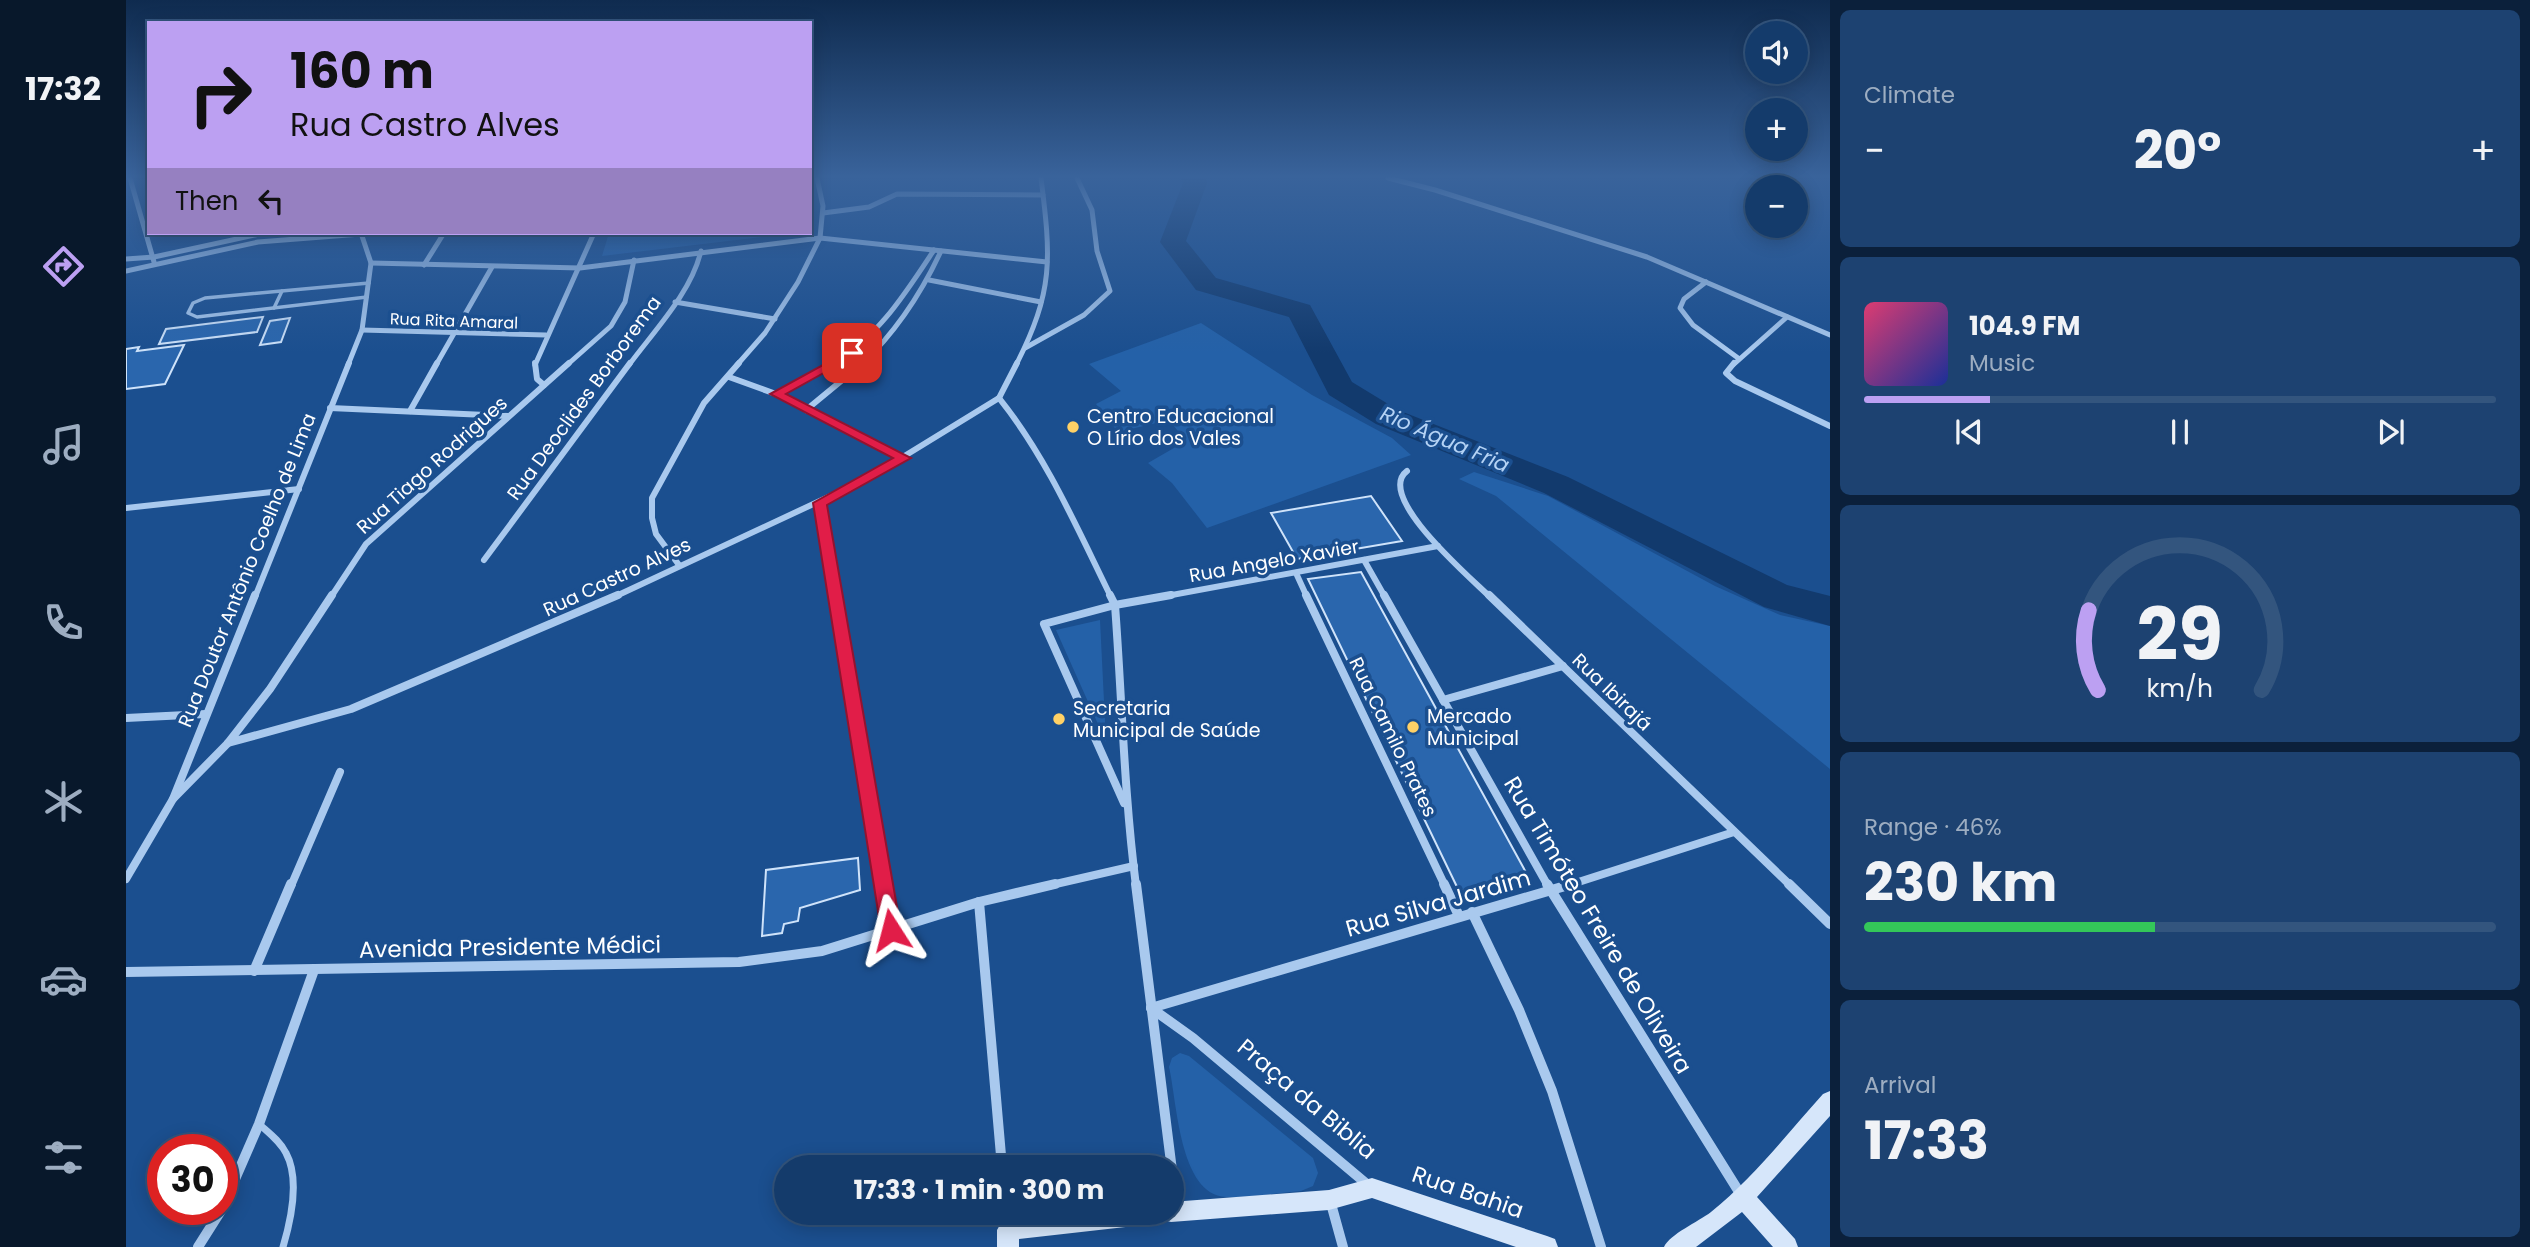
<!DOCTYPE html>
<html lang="en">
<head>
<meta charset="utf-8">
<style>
  :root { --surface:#143b6b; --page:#1d4271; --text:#f1f3f6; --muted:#9dadc1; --line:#33557e; --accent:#bca0f2 }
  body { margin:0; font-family:Poppins,sans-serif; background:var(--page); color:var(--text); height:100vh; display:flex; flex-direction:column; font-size:26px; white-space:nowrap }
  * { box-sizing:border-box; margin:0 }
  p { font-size:23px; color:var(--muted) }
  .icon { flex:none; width:38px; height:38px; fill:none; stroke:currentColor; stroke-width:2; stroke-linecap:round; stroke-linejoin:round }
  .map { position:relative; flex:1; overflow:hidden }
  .details { display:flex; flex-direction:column; gap:10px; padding:10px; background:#0b203b; width:700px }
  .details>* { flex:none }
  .top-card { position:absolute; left:21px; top:21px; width:665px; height:214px; border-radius:0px; box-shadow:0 4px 18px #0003,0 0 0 2px var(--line); background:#bca0f2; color:#111; overflow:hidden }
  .tools { position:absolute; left:1619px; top:21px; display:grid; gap:14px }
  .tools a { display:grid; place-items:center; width:63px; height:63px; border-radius:50%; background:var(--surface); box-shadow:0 4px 18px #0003,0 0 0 2px var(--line); font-size:35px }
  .speed { position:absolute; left:21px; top:1134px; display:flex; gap:14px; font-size:35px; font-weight:700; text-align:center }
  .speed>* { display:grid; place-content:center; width:91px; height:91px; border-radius:50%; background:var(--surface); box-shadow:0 4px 18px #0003,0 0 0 2px var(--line); line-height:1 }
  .speed .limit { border:10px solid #d22; background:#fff; color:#111 }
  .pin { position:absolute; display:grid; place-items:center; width:60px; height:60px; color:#fff; margin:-30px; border-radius:14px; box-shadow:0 4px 10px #0006 }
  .me { position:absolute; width:77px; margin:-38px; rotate:351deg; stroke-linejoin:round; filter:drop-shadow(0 0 5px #0008) }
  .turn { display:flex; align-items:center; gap:24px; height:147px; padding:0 28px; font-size:32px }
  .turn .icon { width:91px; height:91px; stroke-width:2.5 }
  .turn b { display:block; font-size:49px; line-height:60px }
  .then { display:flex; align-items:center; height:66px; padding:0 28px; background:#0003; gap:14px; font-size:26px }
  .big { font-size:52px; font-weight:700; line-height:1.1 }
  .details .card { flex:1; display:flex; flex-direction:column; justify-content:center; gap:10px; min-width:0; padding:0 24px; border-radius:10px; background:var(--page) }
  .details .dial { align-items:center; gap:0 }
  .dial svg { height:182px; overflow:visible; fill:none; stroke:var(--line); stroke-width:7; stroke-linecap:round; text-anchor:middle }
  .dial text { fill:var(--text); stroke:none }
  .song { display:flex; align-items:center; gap:21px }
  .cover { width:84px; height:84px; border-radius:10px; background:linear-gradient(135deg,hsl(340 70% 55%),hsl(230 70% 35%)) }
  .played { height:7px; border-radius:4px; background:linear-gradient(90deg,var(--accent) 20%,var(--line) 20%) }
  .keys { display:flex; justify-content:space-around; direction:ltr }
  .heat { display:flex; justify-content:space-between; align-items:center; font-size:38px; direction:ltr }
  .charge { height:10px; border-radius:5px; background:linear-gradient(90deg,#34c759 46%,var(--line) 0) }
  .trip { position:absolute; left:648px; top:1155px; width:410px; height:70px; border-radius:35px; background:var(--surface); box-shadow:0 4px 18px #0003,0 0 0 2px var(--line); font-weight:700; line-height:70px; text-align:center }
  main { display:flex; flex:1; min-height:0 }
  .tabs { display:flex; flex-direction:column; width:126px; justify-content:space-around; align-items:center; background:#08182b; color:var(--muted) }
  .tabs .icon { width:49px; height:49px }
  .tabs .on { color:var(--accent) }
  .tabs b { font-size:32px; color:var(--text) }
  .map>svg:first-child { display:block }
</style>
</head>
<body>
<main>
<nav class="tabs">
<b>17:32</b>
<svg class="icon on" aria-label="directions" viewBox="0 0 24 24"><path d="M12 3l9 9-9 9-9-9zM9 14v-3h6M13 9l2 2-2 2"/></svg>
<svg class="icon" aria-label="music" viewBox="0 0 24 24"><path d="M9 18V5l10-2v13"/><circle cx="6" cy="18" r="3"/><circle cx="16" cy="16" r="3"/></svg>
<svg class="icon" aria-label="phone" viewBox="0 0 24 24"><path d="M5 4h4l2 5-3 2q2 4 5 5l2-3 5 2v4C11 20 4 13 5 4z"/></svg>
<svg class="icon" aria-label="climate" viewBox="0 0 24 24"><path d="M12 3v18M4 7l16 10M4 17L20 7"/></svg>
<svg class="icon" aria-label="car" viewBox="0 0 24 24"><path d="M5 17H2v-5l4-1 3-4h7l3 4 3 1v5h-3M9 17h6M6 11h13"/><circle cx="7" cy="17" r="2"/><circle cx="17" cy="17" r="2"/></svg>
<svg class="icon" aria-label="filters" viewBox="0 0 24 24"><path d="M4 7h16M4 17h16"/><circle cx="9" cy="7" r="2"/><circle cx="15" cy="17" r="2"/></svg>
</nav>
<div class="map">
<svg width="1704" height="1247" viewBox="0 0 1704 1247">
  <rect width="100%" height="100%" fill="#1b4f8f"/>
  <g fill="#2461a8">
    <path d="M483,233H670L476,256Z"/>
    <path d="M1075,323L1186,395L1266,438L1285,455L1081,528L1046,483L1022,463L1060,441L1043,420L992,432L970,404L995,391L963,364Z"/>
    <path d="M1348,472L1422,496L1589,586L1654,615L1704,626V769L1370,496L1333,479Z"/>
    <path d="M974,620L980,742L930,630Z"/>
    <path d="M1054,1053L1063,1056L1187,1158L1192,1173L1187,1186L1175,1191C1150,1193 1124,1198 1100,1197C1053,1195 1051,1100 1043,1067L1046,1058Z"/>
  </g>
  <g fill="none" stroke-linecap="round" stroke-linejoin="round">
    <path fill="#123a6d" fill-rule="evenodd" d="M1055,178H1079L1081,183L1060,241L1090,278L1184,305L1226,382L1272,410L1442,477L1661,585L1704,596V626L1638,607L1418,493L1250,424L1203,395L1163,317L1070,290L1034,242L1057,183Z"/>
  </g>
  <g fill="#2a66ad" stroke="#cfe3fa" stroke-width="2">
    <path d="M137,317L131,332L33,344L40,329Z"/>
    <path d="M164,318L155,342L134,345L144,321Z"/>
    <path d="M58,345L39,384L0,389V349L13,347L11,351Z"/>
    <path d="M1245,496L1276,541L1171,559L1145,513Z"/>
    <path d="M1235,572L1402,876L1333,891L1182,579Z"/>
    <path d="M732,858L734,890L674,908L672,921L658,924L656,933L636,936L640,870Z"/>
  </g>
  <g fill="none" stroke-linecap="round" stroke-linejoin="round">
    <g stroke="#a9c9ee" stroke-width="3.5">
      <path d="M241,297L71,317L62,313L67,303L79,298L243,283"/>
      <path d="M148,308L156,291"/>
    </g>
    <path stroke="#a9c9ee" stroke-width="7" d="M133,1124C143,1133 154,1141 160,1153C174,1179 165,1220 157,1247"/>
    <g stroke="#a9c9ee" stroke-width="5">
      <path d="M4,178L28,262"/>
      <path d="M1262,178L1309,190L1521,257L1704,335"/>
      <path d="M697,213L743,207L771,194L917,195"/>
      <path d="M0,259L28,257L138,233"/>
      <path d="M245,263L454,268L694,238L921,262"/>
      <path d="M298,265L318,233"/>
      <path d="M0,271L132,242L235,234"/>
      <path d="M803,280L915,302"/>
      <path d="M1580,282L1558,299L1554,308L1567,325L1612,358"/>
      <path d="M549,302L649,319"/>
      <path d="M236,330L420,335"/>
      <path d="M899,348L958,315L984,291L971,251L966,210L951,178"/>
      <path d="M222,365L236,330L245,263L235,233"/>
      <path d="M310,365L366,267"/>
      <path d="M409,365L468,233"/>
      <path d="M441,365L485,326L499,302L508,260"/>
      <path d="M503,365C528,331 565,293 575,251"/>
      <path d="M611,365L639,333L672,282L694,238L697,206L691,178"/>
      <path d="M704,365C751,339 779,294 808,250"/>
      <path d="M735,365C770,332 795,294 815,251"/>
      <path d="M890,365C928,291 925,258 915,178"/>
      <path d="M1607,365L1661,317"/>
    </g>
    <g stroke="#a9c9ee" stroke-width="6">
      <path d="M409,363L411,379L418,385"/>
      <path d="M1608,363L1600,373L1609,381L1704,426"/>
      <path d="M603,377L650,394L778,458"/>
      <path d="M650,394L707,363"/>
      <path d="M873,398C921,458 951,528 985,597"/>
      <path d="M873,398L891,363"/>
      <path d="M204,408L382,416"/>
      <path d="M680,410L737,363"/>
      <path d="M284,411L311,363"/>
      <path d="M1281,471C1248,496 1345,578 1364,597"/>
      <path d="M694,503L710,597"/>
      <path d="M0,508L173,489"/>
      <path d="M358,560L504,363"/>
      <path d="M1238,560L1259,597"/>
      <path d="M553,565L530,534L526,518V498L578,403L613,363"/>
      <path d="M1170,573L1181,597"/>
      <path d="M129,597L223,363"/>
      <path d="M205,597L240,544L443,363"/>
      <path d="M488,597L741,479L873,398"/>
      <path d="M1035,597L1312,546"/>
    </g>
    <g stroke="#a9c9ee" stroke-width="8">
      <path d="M709,595L758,886"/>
      <path d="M984,595L989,605C996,699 998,793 1010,886"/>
      <path d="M1180,595L1319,886"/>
      <path d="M1258,595L1422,886"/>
      <path d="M1363,595L1665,886"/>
      <path d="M1317,700L1437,666"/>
      <path d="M0,718L80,714"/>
      <path d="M102,743L225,709L492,595"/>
      <path d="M47,799L102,743L144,689L206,595"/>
      <path d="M998,803L918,624L989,605L1045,595"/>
      <path d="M0,879L47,799L129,595"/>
      <path d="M165,886L214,772"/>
      <path d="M921,886L1008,866"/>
      <path d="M1440,886L1608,832"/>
    </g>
    <g stroke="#a9c9ee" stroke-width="10">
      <path d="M757,884L765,930"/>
      <path d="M1010,884L1051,1210"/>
      <path d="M1318,884L1333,916"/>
      <path d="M1421,884L1615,1195"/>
      <path d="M1663,884L1704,924"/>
      <path d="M853,902L876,1167"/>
      <path d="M1346,912L1393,1010L1426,1091L1475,1247"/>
      <path d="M128,971L165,884"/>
      <path d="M0,972L613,962L696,951L853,902L929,884"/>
      <path d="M1025,1008L1446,884"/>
      <path d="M1025,1008L1067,1038L1242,1185"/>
      <path d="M1204,1200L1217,1247"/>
      <path d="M96,1209L133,1124L188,970"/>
      <path d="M72,1247L96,1209"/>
    </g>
    <g fill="#d6e6fa" fill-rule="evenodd">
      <path d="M1704,1091V1116L1631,1197L1669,1239L1672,1247H1647L1616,1212L1570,1247H1538C1544,1234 1572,1222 1585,1212C1627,1178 1661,1134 1697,1094Z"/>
      <path d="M1246,1178L1421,1236L1429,1239L1432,1247H1390L1246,1198L1203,1210L1045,1222L1041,1221L1035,1223L893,1239V1247H871V1230L875,1223L882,1219L942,1213H1045V1202L1203,1190Z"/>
    </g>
  </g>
  <linearGradient id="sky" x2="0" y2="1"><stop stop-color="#0f2b4f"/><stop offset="0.5" stop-color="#39639b"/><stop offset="1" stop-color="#39639b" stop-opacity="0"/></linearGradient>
  <rect width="1704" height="353" fill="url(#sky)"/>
  <path fill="#e11d48" stroke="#92132f" stroke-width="2" d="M726,349L730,350V355L660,394L785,458L701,505L775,930L772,937L765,940L758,937L755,930L687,503L767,458L644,394Z"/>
  <g fill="#ffd166" stroke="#1b4f8f" stroke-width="2.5">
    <circle cx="947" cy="427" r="7"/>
    <circle cx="933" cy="719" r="7"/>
    <circle cx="1287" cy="727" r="7"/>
  </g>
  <g text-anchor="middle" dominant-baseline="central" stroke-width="7" stroke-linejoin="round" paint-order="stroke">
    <g font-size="16" fill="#fff" stroke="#1b4f8f">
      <text transform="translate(328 321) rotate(2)">Rua Rita Amaral</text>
    </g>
    <g font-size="19" fill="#fff" stroke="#1b4f8f">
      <text transform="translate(458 398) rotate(-54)">Rua Deoclides Borborema</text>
      <text transform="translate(306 465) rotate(-42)">Rua Tiago Rodrigues</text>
      <text transform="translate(1148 561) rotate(-10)">Rua Angelo Xavier</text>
      <text transform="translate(121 570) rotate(-68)">Rua Doutor Antônio Coelho de Lima</text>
      <text transform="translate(491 577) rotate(-25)">Rua Castro Alves</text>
      <text transform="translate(1486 692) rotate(44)">Rua Ibirajá</text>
      <text transform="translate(1267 737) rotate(64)">Rua Camilo Prates</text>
    </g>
    <g font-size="19" fill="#fff" stroke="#1b4f8f" text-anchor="start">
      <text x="961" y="416">Centro Educacional<tspan x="961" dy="22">O Lírio dos Vales</tspan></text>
      <text x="947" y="708">Secretaria<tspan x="947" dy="22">Municipal de Saúde</tspan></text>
      <text x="1301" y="716">Mercado<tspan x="1301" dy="22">Municipal</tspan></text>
    </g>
    <g font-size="21" font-style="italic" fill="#b5d3f5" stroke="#1b4f8f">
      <text transform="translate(1319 439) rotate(23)">Rio Água Fria</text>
    </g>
    <g font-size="23" fill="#fff" stroke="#1b4f8f">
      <text transform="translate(1312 903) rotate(-16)">Rua Silva Jardim</text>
      <text transform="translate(1472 925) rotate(59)">Rua Timóteo Freire de Oliveira</text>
      <text transform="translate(384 947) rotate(-1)">Avenida Presidente Médici</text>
      <text transform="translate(1181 1099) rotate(40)">Praça da Biblia</text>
      <text transform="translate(1342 1192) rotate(19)">Rua Bahia</text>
    </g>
  </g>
</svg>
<div class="tools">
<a><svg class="icon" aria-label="sound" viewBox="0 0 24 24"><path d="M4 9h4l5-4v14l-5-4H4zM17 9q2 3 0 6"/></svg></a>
<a>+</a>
<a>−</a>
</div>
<div class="speed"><div class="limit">30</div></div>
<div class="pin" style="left:726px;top:353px;background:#d93025"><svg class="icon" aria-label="arrive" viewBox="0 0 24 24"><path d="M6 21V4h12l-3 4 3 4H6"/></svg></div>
<svg class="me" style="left:765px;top:930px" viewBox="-20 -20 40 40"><path d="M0-17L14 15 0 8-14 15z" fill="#e11d48" stroke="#fff" stroke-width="4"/></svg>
<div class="trip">17:33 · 1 min · 300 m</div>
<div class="top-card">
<div class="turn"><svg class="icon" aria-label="right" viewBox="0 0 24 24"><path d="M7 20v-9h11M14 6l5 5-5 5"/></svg><div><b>160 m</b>Rua Castro Alves</div></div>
<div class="then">Then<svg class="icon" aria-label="left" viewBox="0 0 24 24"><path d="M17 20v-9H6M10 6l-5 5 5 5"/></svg></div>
</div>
</div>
<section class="details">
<div class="card"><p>Climate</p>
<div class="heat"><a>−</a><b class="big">20°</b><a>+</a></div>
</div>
<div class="card">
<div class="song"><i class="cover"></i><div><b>104.9 FM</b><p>Music</p></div></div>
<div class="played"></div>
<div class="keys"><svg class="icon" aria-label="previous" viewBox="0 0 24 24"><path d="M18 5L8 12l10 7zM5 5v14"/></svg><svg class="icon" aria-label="pause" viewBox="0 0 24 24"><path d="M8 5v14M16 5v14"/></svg><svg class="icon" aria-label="next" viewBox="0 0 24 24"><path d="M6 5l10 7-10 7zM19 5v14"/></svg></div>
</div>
<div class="card dial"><svg viewBox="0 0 100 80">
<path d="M14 69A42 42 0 1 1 86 69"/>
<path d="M14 69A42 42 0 0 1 10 34" stroke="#bca0f2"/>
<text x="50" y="56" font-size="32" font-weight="700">29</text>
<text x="50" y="72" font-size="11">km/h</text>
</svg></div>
<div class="card"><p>Range · 46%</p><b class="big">230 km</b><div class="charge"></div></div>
<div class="card"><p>Arrival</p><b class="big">17:33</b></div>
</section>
</main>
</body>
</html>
